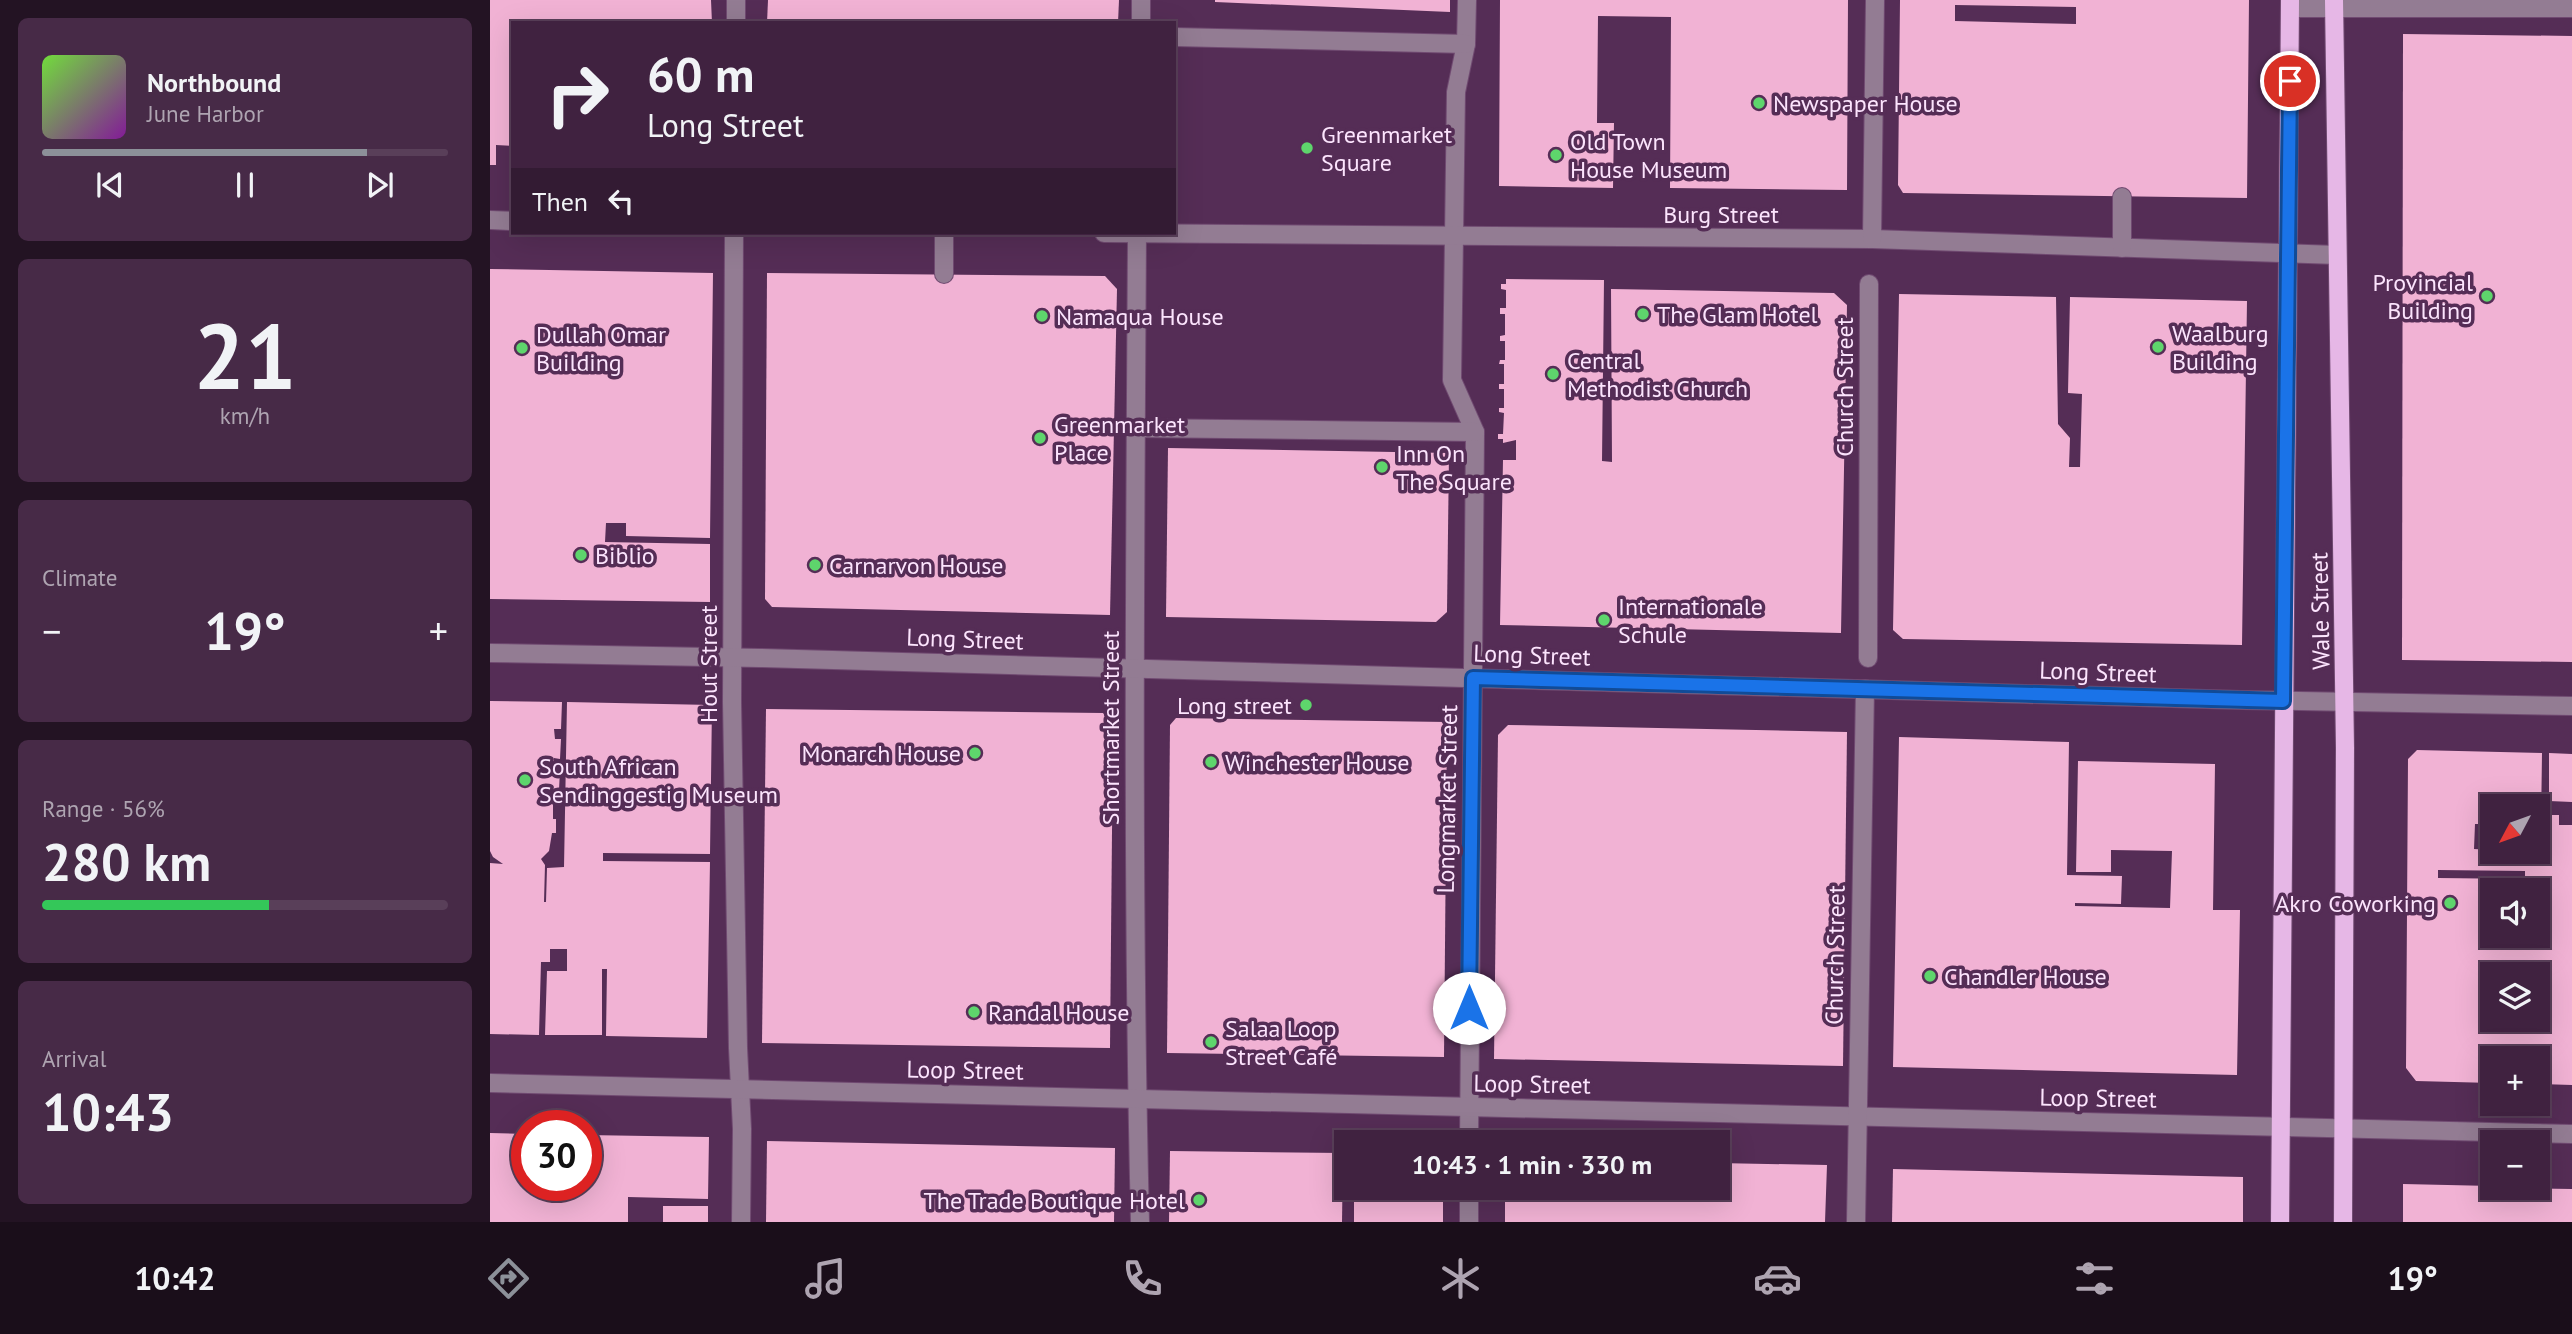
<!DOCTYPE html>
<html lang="en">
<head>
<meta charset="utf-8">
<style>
  :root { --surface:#402240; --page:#472a47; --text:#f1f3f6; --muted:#aea4b1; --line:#593f59; --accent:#8c9099 }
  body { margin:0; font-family:"PT Sans",sans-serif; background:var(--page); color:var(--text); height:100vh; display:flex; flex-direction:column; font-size:26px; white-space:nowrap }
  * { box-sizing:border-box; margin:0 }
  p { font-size:23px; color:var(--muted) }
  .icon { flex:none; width:38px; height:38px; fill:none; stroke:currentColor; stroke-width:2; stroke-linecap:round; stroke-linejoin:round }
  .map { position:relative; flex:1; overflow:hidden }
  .details { display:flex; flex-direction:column; gap:18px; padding:18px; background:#231323; width:490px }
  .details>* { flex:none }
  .top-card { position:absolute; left:21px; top:21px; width:665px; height:214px; border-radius:0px; box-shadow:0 7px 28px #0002,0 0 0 2px var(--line); background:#402240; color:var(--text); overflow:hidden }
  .needle { width:46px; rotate:229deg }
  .fabs { position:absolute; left:1990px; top:794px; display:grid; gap:14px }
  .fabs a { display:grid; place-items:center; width:70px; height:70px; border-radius:0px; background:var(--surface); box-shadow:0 7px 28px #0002,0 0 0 2px var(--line); font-size:35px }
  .speed { position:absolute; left:21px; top:1110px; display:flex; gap:14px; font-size:35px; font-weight:700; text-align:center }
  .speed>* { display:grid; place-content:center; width:91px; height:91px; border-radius:50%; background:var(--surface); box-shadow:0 7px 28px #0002,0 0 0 2px var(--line); line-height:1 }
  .speed .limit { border:10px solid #d22; background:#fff; color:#111 }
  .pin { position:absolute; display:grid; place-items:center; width:60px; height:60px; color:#fff; margin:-30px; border:4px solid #fff; border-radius:50%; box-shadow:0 2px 7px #0007 }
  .me { position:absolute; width:77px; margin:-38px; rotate:0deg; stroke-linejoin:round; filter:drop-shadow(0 0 5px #0008) }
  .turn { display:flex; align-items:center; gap:24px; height:147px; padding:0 21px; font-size:32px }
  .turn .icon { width:91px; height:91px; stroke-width:2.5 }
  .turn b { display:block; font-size:49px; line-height:60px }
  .then { display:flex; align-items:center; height:66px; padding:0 21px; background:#0003; gap:14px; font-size:26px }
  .big { font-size:52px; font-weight:600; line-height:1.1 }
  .details .tile { flex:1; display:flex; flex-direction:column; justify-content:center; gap:10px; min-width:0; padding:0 24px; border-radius:10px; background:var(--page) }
  .details .dial { align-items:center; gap:0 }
  .dial b { font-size:91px; line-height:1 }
  .song { display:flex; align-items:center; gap:21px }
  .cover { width:84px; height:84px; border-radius:10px; background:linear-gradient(135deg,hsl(100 70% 55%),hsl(290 70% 35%)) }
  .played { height:7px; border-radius:4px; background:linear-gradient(90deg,var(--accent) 80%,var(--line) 80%) }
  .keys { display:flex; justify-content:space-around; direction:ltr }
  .heat { display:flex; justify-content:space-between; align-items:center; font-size:38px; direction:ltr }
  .charge { height:10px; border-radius:5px; background:linear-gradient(90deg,#34c759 56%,var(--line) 0) }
  .trip { position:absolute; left:844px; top:1130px; width:396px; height:70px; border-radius:0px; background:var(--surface); box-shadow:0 7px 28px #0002,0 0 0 2px var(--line); font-weight:600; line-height:70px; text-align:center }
  .dock { display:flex; height:112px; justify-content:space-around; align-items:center; background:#1a0e1a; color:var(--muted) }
  .dock .icon { width:49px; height:49px }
  .dock .active { color:var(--accent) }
  .dock b { font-size:32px; color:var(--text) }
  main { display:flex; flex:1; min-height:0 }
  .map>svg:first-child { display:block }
</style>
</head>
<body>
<main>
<section class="details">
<div class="tile">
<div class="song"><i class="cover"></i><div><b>Northbound</b><p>June Harbor</p></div></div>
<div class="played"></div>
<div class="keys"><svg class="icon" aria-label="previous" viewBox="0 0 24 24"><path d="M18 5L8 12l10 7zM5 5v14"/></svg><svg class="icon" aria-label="pause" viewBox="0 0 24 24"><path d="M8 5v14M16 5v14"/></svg><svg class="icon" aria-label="next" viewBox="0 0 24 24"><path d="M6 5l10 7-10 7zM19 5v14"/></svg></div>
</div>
<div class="tile dial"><b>21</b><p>km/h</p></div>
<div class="tile"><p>Climate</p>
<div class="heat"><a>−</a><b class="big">19°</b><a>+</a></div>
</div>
<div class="tile"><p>Range · 56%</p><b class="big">280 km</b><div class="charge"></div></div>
<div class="tile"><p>Arrival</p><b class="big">10:43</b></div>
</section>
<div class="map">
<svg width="2082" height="1222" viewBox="0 0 2082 1222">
  <rect width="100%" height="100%" fill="#552d56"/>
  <g fill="#f1b2d4" fill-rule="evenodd">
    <path d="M0,0H221L222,23H23V146L6,145V165H0Z"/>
    <path d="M278,0H629L628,23H277Z"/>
    <path d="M725,0H960V12L725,2Z"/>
    <path d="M1010,0H1358L1357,190L1180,188L1181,17L1108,16L1107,123H1124L1123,188L1009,186Z"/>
    <path d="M1410,0H1759L1757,198L1413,193L1408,185ZM1465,5L1586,7V24L1465,21Z"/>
    <path d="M1913,34L2082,36V662L1912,660Z"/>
    <path d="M0,269L223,273L220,538L136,536V523H116L115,542L220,544V602L0,599Z"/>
    <path d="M277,273L615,276L627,289L620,615L282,607L275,599Z"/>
    <path d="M1016,279L1114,280L1112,461L1122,462L1121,289L1344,293L1357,305L1351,633L1010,625L1013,460H1026V440L1013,443V439H1008V434H1013L1014,413L1009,412V408H1014V389H1009V384H1014V364H1009L1010,360H1015V341H1010V336L1015,335V314H1010V308H1016V290L1011,289V284H1016Z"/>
    <path d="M1409,294L1566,297L1568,424L1580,438L1579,467H1590L1592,394L1578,393L1580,297L1757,301L1752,645L1413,639L1403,630Z"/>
    <path d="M678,448L959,453L957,612L946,622L676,617Z"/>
    <path d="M0,701L72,702L71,729H64L65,739H71L70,759L64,758V769L70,770L69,790H63V819H66V833H62L59,851L51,859L55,865L54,902H56L57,868L74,867L77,702L222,705L220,854L113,853V861L220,862L217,1038L116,1036L117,969H112V1035H55L57,971H77V949H60V962H51L49,1035L0,1034V863L13,864L3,857L0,851Z"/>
    <path d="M276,709L613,713L623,724L620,1048L272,1043Z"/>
    <path d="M686,718L957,722L954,1057L677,1053L680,725Z"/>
    <path d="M1018,725L1357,732L1353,1066L1004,1059L1008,735Z"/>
    <path d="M1409,737L1579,742L1577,875L1632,876L1631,904L1585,903V906L1680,908L1682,851L1621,850V872H1586L1588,761L1725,764L1723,910H1750L1747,1075L1403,1067Z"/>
    <path d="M1927,750L2052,753L2051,825H2048V807H2002V824H1985L1984,849L2002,850V852L2058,851L2059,815H2069V825H2082V1085L2048,1084V1059H2002V1083L1926,1081L1916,1068L1918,759ZM1948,870L2035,871V879L1948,878ZM2002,891H2048V936H2002ZM2002,975H2048V1020H2002Z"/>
    <path d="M2059,753L2082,754V802L2059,801Z"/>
    <path d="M0,1133L37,1134V1185H96V1135L219,1137L218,1199L138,1197V1222H0Z"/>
    <path d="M277,1141L625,1148L624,1222H276Z"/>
    <path d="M680,1151L853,1153L852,1222H679Z"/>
    <path d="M1227,1163L1337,1165L1335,1222H1015V1188H1227Z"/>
    <path d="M1403,1169L1753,1177V1222H1402Z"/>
    <path d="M1913,1184L2002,1186V1188L2082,1189V1222H1913Z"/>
    <rect x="864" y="1188" width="89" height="34"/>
    <rect x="173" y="1206" width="45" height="16"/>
  </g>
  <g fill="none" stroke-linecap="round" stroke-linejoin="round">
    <g stroke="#704a71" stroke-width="20">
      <g id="minor">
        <path d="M977,0L976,44L966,92L962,380L985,432L979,1143"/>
        <path d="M1800,8H2082"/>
        <path d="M246,23V0"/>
        <path d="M651,23V0"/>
        <path d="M684,37L976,44"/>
        <path d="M0,220L23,221"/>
        <path d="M244,233L242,702L248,1048L252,1129L251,1222"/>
        <path d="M614,233L1382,239L1847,255"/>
        <path d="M647,233C645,562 642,892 650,1222"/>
        <path d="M1382,239L1385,0"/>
        <path d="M1632,248V197"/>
        <path d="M454,274V233"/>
        <path d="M646,428L985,432"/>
        <path d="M0,653L270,658L1751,700L2082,706"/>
        <path d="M1378,658L1379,284"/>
        <path d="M0,1083L2082,1134"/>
        <path d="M979,1188V1222"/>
        <path d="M1366,1222L1375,689"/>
      </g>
    </g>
    <g stroke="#704a71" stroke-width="20">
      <g id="major">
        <path d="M1844,0L1855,748L1853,1222"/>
        <path d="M1790,1222L1800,0"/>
      </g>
    </g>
    <use href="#minor" stroke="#937c93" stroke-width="18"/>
    <use href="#major" stroke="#e6b7e6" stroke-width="18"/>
  </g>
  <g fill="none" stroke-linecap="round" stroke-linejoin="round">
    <g stroke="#114b97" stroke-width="18">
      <path id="route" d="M979,1008L983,678L1793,701L1800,81"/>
    </g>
    <use href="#route" stroke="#1a73e8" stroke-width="12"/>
  </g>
  <g fill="#5ed56c" stroke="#552d56" stroke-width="2.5">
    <circle cx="1269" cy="103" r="7"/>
    <circle cx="817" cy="148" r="7"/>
    <circle cx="1066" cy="155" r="7"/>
    <circle cx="1997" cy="296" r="7"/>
    <circle cx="1153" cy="314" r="7"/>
    <circle cx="552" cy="316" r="7"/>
    <circle cx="1668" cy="347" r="7"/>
    <circle cx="32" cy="348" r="7"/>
    <circle cx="1063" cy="374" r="7"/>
    <circle cx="550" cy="438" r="7"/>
    <circle cx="892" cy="467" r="7"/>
    <circle cx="91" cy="555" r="7"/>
    <circle cx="325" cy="565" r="7"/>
    <circle cx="1114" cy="620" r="7"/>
    <circle cx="816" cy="705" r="7"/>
    <circle cx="485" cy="753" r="7"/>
    <circle cx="721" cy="762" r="7"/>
    <circle cx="35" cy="780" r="7"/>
    <circle cx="1960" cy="903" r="7"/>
    <circle cx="1440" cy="976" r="7"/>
    <circle cx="484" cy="1012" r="7"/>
    <circle cx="721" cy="1042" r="7"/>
    <circle cx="709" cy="1200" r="7"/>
  </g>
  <g text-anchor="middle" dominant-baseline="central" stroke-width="7" stroke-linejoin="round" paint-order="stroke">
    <g font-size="24" fill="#fce4fd" stroke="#552d56" text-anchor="start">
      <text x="1283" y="103">Newspaper House</text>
      <text x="831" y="134">Greenmarket<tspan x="831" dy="28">Square</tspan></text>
      <text x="1080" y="141">Old Town<tspan x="1080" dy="28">House Museum</tspan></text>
      <text x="1983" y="282" text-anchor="end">Provincial<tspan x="1983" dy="28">Building</tspan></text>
      <text x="1167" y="314">The Glam Hotel</text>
      <text x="566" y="316">Namaqua House</text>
      <text x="1682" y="333">Waalburg<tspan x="1682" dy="28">Building</tspan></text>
      <text x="46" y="334">Dullah Omar<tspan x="46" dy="28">Building</tspan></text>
      <text x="1077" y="360">Central<tspan x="1077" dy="28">Methodist Church</tspan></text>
      <text x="564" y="424">Greenmarket<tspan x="564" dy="28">Place</tspan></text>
      <text x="906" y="453">Inn On<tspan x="906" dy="28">The Square</tspan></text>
      <text x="105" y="555">Biblio</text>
      <text x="339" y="565">Carnarvon House</text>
      <text x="1128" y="606">Internationale<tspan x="1128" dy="28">Schule</tspan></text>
      <text x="802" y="705" text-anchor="end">Long street</text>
      <text x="471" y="753" text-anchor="end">Monarch House</text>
      <text x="735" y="762">Winchester House</text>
      <text x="49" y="766">South African<tspan x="49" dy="28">Sendinggestig Museum</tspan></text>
      <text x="1946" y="903" text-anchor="end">Akro Coworking</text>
      <text x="1454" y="976">Chandler House</text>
      <text x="498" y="1012">Randal House</text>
      <text x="735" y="1028">Salaa Loop<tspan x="735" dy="28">Street Café</tspan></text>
      <text x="695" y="1200" text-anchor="end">The Trade Boutique Hotel</text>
    </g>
    <g font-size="24" fill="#fce4fd" stroke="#552d56">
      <text x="1231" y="214">Burg Street</text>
      <text transform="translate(1354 387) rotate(-90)">Church Street</text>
      <text transform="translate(1830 611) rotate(-91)">Wale Street</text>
      <text transform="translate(475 639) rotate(2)">Long Street</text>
      <text transform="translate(1042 655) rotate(2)">Long Street</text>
      <text transform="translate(218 664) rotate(-90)">Hout Street</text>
      <text transform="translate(1608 672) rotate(2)">Long Street</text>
      <text transform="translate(620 728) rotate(-90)">Shortmarket Street</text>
      <text transform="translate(957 799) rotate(-89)">Longmarket Street</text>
      <text transform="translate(1345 955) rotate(-89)">Church Street</text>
      <text transform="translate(475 1070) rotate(1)">Loop Street</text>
      <text transform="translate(1042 1084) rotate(1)">Loop Street</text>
      <text transform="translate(1608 1098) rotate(1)">Loop Street</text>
    </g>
  </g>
</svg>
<div class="fabs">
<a><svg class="needle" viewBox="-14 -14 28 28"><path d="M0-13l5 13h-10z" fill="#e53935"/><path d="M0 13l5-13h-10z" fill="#aea4b1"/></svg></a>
<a><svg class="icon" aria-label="sound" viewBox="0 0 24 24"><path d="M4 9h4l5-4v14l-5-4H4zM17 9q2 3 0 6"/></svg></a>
<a><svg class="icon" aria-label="layers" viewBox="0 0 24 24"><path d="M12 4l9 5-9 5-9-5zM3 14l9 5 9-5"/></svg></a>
<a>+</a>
<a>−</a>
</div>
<div class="speed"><div class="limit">30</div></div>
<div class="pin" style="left:1800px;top:81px;background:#d93025"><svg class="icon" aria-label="arrive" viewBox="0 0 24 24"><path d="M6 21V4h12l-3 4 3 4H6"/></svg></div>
<svg class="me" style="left:979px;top:1008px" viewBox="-20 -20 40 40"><circle r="19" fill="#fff"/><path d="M0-13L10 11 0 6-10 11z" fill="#1a73e8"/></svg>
<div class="trip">10:43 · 1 min · 330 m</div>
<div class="top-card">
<div class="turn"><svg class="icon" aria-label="right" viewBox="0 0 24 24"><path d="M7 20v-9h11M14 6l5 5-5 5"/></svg><div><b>60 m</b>Long Street</div></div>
<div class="then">Then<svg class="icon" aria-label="left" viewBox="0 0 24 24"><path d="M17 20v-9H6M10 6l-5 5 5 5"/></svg></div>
</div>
</div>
</main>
<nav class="dock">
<b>10:42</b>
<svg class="icon active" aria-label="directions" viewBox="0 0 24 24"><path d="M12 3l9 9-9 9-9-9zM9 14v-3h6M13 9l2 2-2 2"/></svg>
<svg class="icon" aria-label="music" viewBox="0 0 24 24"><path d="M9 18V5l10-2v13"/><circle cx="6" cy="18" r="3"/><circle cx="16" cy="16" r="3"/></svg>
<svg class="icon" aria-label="phone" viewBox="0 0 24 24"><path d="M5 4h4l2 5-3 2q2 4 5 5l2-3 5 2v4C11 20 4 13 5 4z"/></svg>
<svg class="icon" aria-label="climate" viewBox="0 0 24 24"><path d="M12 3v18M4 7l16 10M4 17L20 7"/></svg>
<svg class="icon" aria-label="car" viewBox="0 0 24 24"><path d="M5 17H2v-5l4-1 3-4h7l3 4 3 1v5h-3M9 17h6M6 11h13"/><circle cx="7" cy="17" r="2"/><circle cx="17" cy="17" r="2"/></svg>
<svg class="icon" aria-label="filters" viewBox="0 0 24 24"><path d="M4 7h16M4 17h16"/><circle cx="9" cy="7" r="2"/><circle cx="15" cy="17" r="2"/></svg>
<b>19°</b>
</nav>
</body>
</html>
